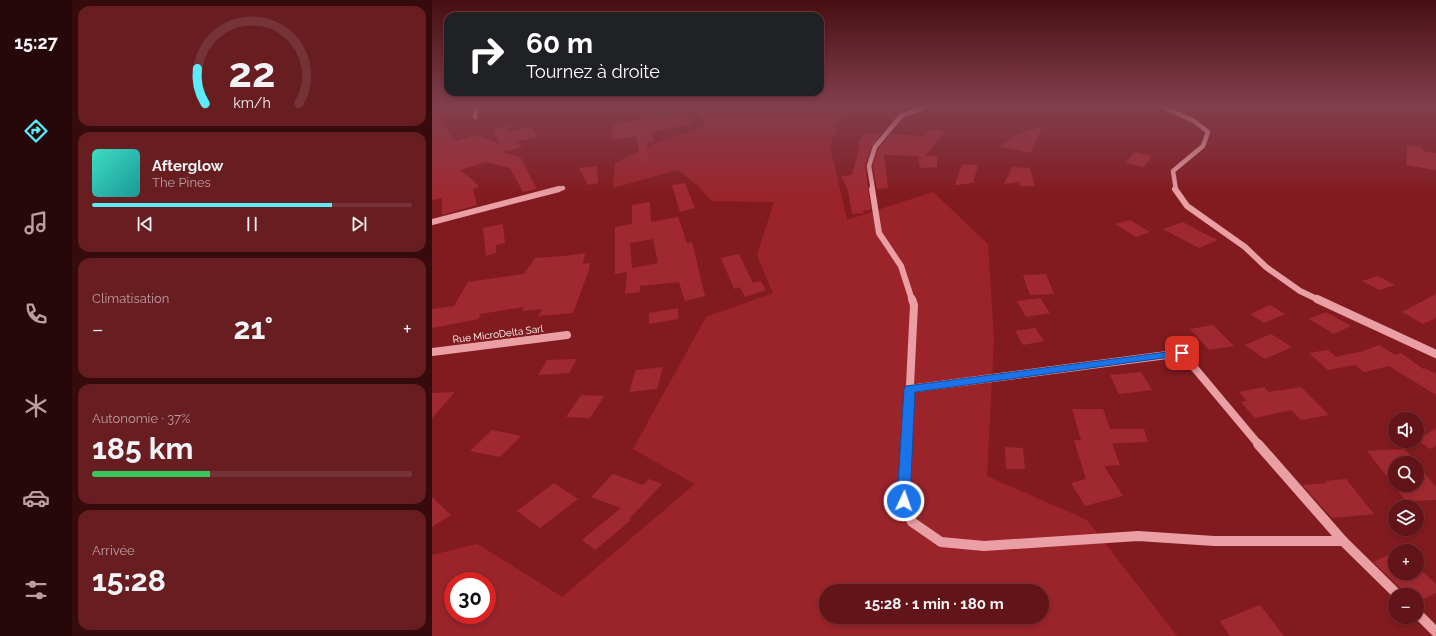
<!DOCTYPE html>
<html lang="fr">
<head>
<meta charset="utf-8">
<style>
  :root { --surface:#621418; --page:#681d21; --text:#f1f3f6; --muted:#bb9ea2; --line:#763337; --accent:#5becfc }
  body { margin:0; font-family:Raleway,sans-serif; background:var(--page); color:var(--text); height:100vh; display:flex; flex-direction:column; font-size:15px; white-space:nowrap }
  * { box-sizing:border-box; margin:0 }
  p { font-size:13px; color:var(--muted) }
  .icon { flex:none; width:22px; height:22px; fill:none; stroke:currentColor; stroke-width:2; stroke-linecap:round; stroke-linejoin:round }
  .map { position:relative; flex:1; overflow:hidden }
  .panel { display:flex; flex-direction:column; gap:6px; padding:6px; background:#360b0d; width:360px }
  .panel>* { flex:none }
  .top-card { position:absolute; left:12px; top:12px; width:380px; height:84px; border-radius:12px; box-shadow:0 2px 6px #0003,0 0 0 1px var(--line); background:#202124; color:#fff; overflow:hidden }
  .tools { position:absolute; left:956px; top:412px; display:grid; gap:8px }
  .tools a { display:grid; place-items:center; width:36px; height:36px; border-radius:50%; background:var(--surface); box-shadow:0 2px 6px #0003,0 0 0 1px var(--line); font-size:20px }
  .speed { position:absolute; left:12px; top:572px; display:flex; gap:8px; font-size:20px; font-weight:700; text-align:center }
  .speed>* { display:grid; place-content:center; width:52px; height:52px; border-radius:50%; background:var(--surface); box-shadow:0 2px 6px #0003,0 0 0 1px var(--line); line-height:1 }
  .speed .limit { border:6px solid #d22; background:#fff; color:#111 }
  .pin { position:absolute; display:grid; place-items:center; width:34px; height:34px; color:#fff; margin:-17px; border-radius:8px; box-shadow:0 2px 6px #0006 }
  .me { position:absolute; width:44px; margin:-22px; rotate:3deg; stroke-linejoin:round; filter:drop-shadow(0 0 3px #0008) }
  .turn { display:flex; align-items:center; gap:14px; height:84px; padding:0 16px; font-size:18px }
  .turn .icon { width:52px; height:52px; stroke-width:2.5 }
  .turn b { display:block; font-size:28px; line-height:34px }
  .big { font-size:30px; font-weight:700; line-height:1.1 }
  .panel .card { flex:1; display:flex; flex-direction:column; justify-content:center; gap:6px; min-width:0; padding:0 14px; border-radius:12px; background:var(--page) }
  .panel .dial { align-items:center; gap:0 }
  .dial svg { height:104px; overflow:visible; fill:none; stroke:var(--line); stroke-width:7; stroke-linecap:round; text-anchor:middle }
  .dial text { fill:var(--text); stroke:none }
  .song { display:flex; align-items:center; gap:12px }
  .cover { width:48px; height:48px; border-radius:6px; background:linear-gradient(135deg,hsl(170 70% 55%),hsl(180 70% 35%)) }
  .played { height:4px; border-radius:2px; background:linear-gradient(90deg,var(--accent) 75%,var(--line) 75%) }
  .keys { display:flex; justify-content:space-around; direction:ltr }
  .heat { display:flex; justify-content:space-between; align-items:center; font-size:22px; direction:ltr }
  .charge { height:6px; border-radius:3px; background:linear-gradient(90deg,#34c759 37%,var(--line) 0) }
  .trip { position:absolute; left:387px; top:584px; width:230px; height:40px; border-radius:20px; background:var(--surface); box-shadow:0 2px 6px #0003,0 0 0 1px var(--line); font-weight:700; line-height:40px; text-align:center }
  main { display:flex; flex:1; min-height:0 }
  .tabs { display:flex; flex-direction:column; width:72px; justify-content:space-around; align-items:center; background:#27080a; color:var(--muted) }
  .tabs .icon { width:28px; height:28px }
  .tabs .active { color:var(--accent) }
  .tabs b { font-size:18px; color:var(--text) }
  .map>svg:first-child { display:block }
</style>
</head>
<body>
<main>
<nav class="tabs">
<b>15:27</b>
<svg class="icon active" aria-label="directions" viewBox="0 0 24 24"><path d="M12 3l9 9-9 9-9-9zM9 14v-3h6M13 9l2 2-2 2"/></svg>
<svg class="icon" aria-label="music" viewBox="0 0 24 24"><path d="M9 18V5l10-2v13"/><circle cx="6" cy="18" r="3"/><circle cx="16" cy="16" r="3"/></svg>
<svg class="icon" aria-label="phone" viewBox="0 0 24 24"><path d="M5 4h4l2 5-3 2q2 4 5 5l2-3 5 2v4C11 20 4 13 5 4z"/></svg>
<svg class="icon" aria-label="climate" viewBox="0 0 24 24"><path d="M12 3v18M4 7l16 10M4 17L20 7"/></svg>
<svg class="icon" aria-label="car" viewBox="0 0 24 24"><path d="M5 17H2v-5l4-1 3-4h7l3 4 3 1v5h-3M9 17h6M6 11h13"/><circle cx="7" cy="17" r="2"/><circle cx="17" cy="17" r="2"/></svg>
<svg class="icon" aria-label="filters" viewBox="0 0 24 24"><path d="M4 7h16M4 17h16"/><circle cx="9" cy="7" r="2"/><circle cx="15" cy="17" r="2"/></svg>
</nav>
<section class="panel">
<div class="card dial"><svg viewBox="0 0 100 80">
<path d="M14 69A42 42 0 1 1 86 69"/>
<path d="M14 69A42 42 0 0 1 8 42" stroke="#5becfc"/>
<text x="50" y="56" font-size="32" font-weight="700">22</text>
<text x="50" y="72" font-size="11">km/h</text>
</svg></div>
<div class="card">
<div class="song"><i class="cover"></i><div><b>Afterglow</b><p>The Pines</p></div></div>
<div class="played"></div>
<div class="keys"><svg class="icon" aria-label="previous" viewBox="0 0 24 24"><path d="M18 5L8 12l10 7zM5 5v14"/></svg><svg class="icon" aria-label="pause" viewBox="0 0 24 24"><path d="M8 5v14M16 5v14"/></svg><svg class="icon" aria-label="next" viewBox="0 0 24 24"><path d="M6 5l10 7-10 7zM19 5v14"/></svg></div>
</div>
<div class="card"><p>Climatisation</p>
<div class="heat"><a>−</a><b class="big">21°</b><a>+</a></div>
</div>
<div class="card"><p>Autonomie · 37%</p><b class="big">185 km</b><div class="charge"></div></div>
<div class="card"><p>Arrivée</p><b class="big">15:28</b></div>
</section>
<div class="map">
<svg width="1004" height="636" viewBox="0 0 1004 636">
  <rect width="100%" height="100%" fill="#821b20"/>
  <path fill="#9b242b" fill-rule="evenodd" d="M186,106H414L398,146L415,220L501,192L556,244L562,339L555,476L655,520L745,636H0V555L45,544L130,597L263,484L201,449L274,317L341,293L325,255L342,202L279,201L265,185L246,170L181,188L183,163L222,144L274,126L267,112L245,107L186,108ZM21,581H55V615H21ZM394,591H610V617H394Z"/>
  <g fill="#a02931" fill-rule="evenodd">
    <path d="M10,106H40V113L7,119L23,141L44,135L68,144L61,130L79,124L76,131L99,127L105,137L84,141L91,147L68,152L88,157L105,189L91,192L78,168L54,162L27,170L40,179L47,187L41,189L45,205L10,215V198L0,200V108Z"/>
    <path d="M253,112L260,124L219,132L222,142L215,143L216,164H210L204,136L179,141L182,124Z"/>
    <path d="M611,125L599,153L568,147L581,136Z"/>
    <path d="M498,129L514,131L493,156H505V167L488,168L486,156L452,155L456,188L445,189L441,166L446,149L459,134L492,136Z"/>
    <path d="M432,133L449,134L440,146L433,165L439,210H431L432,213L420,214L416,190L409,176L420,175L428,145H425Z"/>
    <path d="M975,145L991,148V151L1004,153V170L974,165Z"/>
    <path d="M702,152L720,156L712,167L694,163Z"/>
    <path d="M530,164L546,165L541,183L523,185Z"/>
    <path d="M165,166L166,183L156,185L147,168Z"/>
    <path d="M580,167L598,168L603,186H588L587,182L572,184Z"/>
    <path d="M253,183L263,208L248,212L240,185Z"/>
    <path d="M218,202L219,222L246,217L255,243L260,242L273,296L253,301L247,282L208,286V292L193,294L195,272L183,274V227L200,224V205ZM221,239L226,263L200,268L198,243Z"/>
    <path d="M698,220L718,232L704,237L683,224Z"/>
    <path d="M751,222L769,232L786,240L767,248L731,229Z"/>
    <path d="M71,224L73,243L64,245V253L54,256L51,228Z"/>
    <path d="M153,253L151,264L158,263L157,267H158L141,313L106,316L111,309L90,311L92,307L48,314L47,319L0,328V309L22,306L36,282L92,274L103,258L132,256Z"/>
    <path d="M307,254L321,283L329,281L334,290L313,297L308,287L302,289L289,258Z"/>
    <path d="M614,274L622,294L598,295L591,275Z"/>
    <path d="M946,276L963,285L947,290L930,281Z"/>
    <path d="M1004,294V318L991,324L970,312Z"/>
    <path d="M608,298L618,313L594,317L585,301Z"/>
    <path d="M838,305L853,314L832,323L818,314Z"/>
    <path d="M246,308V319L217,324V313Z"/>
    <path d="M894,312L919,326L902,334L877,319Z"/>
    <path d="M781,325L802,346L777,350L758,329Z"/>
    <path d="M603,328L612,341L591,345L583,331Z"/>
    <path d="M839,334L860,347L833,359L813,345Z"/>
    <path d="M947,345L963,355L969,353L991,369L993,368L1004,374V395L957,366L932,372L923,365L896,370L877,353L896,350L904,357L931,351Z"/>
    <path d="M145,359L137,373L106,375L115,360Z"/>
    <path d="M231,367L225,389L197,392L204,370Z"/>
    <path d="M709,372L720,390L687,394L678,375Z"/>
    <path d="M832,387L837,392L869,387L897,415L869,420L859,410L823,418L809,402L815,401L807,392Z"/>
    <path d="M23,392L0,418V393Z"/>
    <path d="M149,395L172,396L158,418L134,417Z"/>
    <path d="M640,409H671L678,429H712L716,442L680,443L688,465L672,466L691,496L653,506L639,483L654,479L642,440H649Z"/>
    <path d="M1004,428V446L998,449L985,440Z"/>
    <path d="M60,430L89,436L68,457L38,451Z"/>
    <path d="M573,447L591,448L593,469H574Z"/>
    <path d="M973,449L984,463H963V485H985V464L1004,487V500L974,501L935,451Z"/>
    <path d="M181,474L211,485L217,479L230,484L197,519L199,520L163,550L150,540L189,508L159,497Z"/>
    <path d="M914,479L942,514L900,518L870,485L895,483L893,481Z"/>
    <path d="M122,483L146,499L108,528L85,511Z"/>
    <path d="M0,497L19,515L0,527Z"/>
    <path d="M956,555L963,561V573H992L1004,584V593L985,602V595H972L971,590L941,562Z"/>
    <path d="M828,605L852,636H798L788,621Z"/>
  </g>
  <g fill="none" stroke-linecap="round" stroke-linejoin="round">
    <g stroke="#ea9fa4" stroke-width="4.5">
      <path d="M729,106L762,121L776,132L771,146L741,171L744,190"/>
      <path d="M43,117L44,106"/>
      <path d="M123,190L131,188"/>
      <path d="M441,190L437,166L443,147L469,116L496,106"/>
    </g>
    <g stroke="#ea9fa4" stroke-width="6">
      <path d="M440,189L447,233L469,266L480,300"/>
      <path d="M743,189L755,206L813,247L834,267L868,291L887,300"/>
      <path d="M0,222L127,189"/>
    </g>
    <g stroke="#ea9fa4" stroke-width="8">
      <path d="M885,299L1004,354"/>
      <path d="M0,352L135,335"/>
      <path d="M477,389L750,353L827,445"/>
      <path d="M475,445L482,305L480,299"/>
    </g>
    <g stroke="#ea9fa4" stroke-width="10">
      <path d="M475,444L472,501L480,522L509,542L552,546L706,536L782,541H911"/>
      <path d="M826,444L911,541L966,595"/>
      <path d="M985,613L1004,632"/>
    </g>
  </g>
  <linearGradient id="sky" x2="0" y2="1"><stop stop-color="#480f12"/><stop offset="0.54" stop-color="#813f4e"/><stop offset="1" stop-color="#813f4e" stop-opacity="0"/></linearGradient>
  <rect width="1004" height="195" fill="url(#sky)"/>
  <path fill="#1a73e8" stroke="#114b97" d="M750,350L753,351L754,353L753,355L483,392L478,501L476,505L472,506L467,505L465,501L472,389L474,386Z"/>
  <g text-anchor="middle" dominant-baseline="central" stroke-width="4" stroke-linejoin="round" paint-order="stroke">
    <g font-size="10" fill="#fff" stroke="#821b20">
      <text transform="translate(66 334) rotate(-7)">Rue MicroDelta Sarl</text>
    </g>
  </g>
</svg>
<div class="tools">
<a><svg class="icon" aria-label="sound" viewBox="0 0 24 24"><path d="M4 9h4l5-4v14l-5-4H4zM17 9q2 3 0 6"/></svg></a>
<a><svg class="icon" aria-label="search" viewBox="0 0 24 24"><circle cx="10" cy="10" r="6"/><path d="M15 15l6 6"/></svg></a>
<a><svg class="icon" aria-label="layers" viewBox="0 0 24 24"><path d="M12 4l9 5-9 5-9-5zM3 14l9 5 9-5"/></svg></a>
<a>+</a>
<a>−</a>
</div>
<div class="speed"><div class="limit">30</div></div>
<div class="pin" style="left:750px;top:353px;background:#d93025"><svg class="icon" aria-label="arrive" viewBox="0 0 24 24"><path d="M6 21V4h12l-3 4 3 4H6"/></svg></div>
<svg class="me" style="left:472px;top:501px" viewBox="-20 -20 40 40"><circle r="17" fill="#1a73e8" stroke="#fff" stroke-width="3"/><path d="M0-11L8 9 0 5-8 9z" fill="#fff"/></svg>
<div class="trip">15:28 · 1 min · 180 m</div>
<div class="top-card">
<div class="turn"><svg class="icon" aria-label="right" viewBox="0 0 24 24"><path d="M7 20v-9h11M14 6l5 5-5 5"/></svg><div><b>60 m</b>Tournez à droite</div></div>
</div>
</div>
</main>
</body>
</html>
